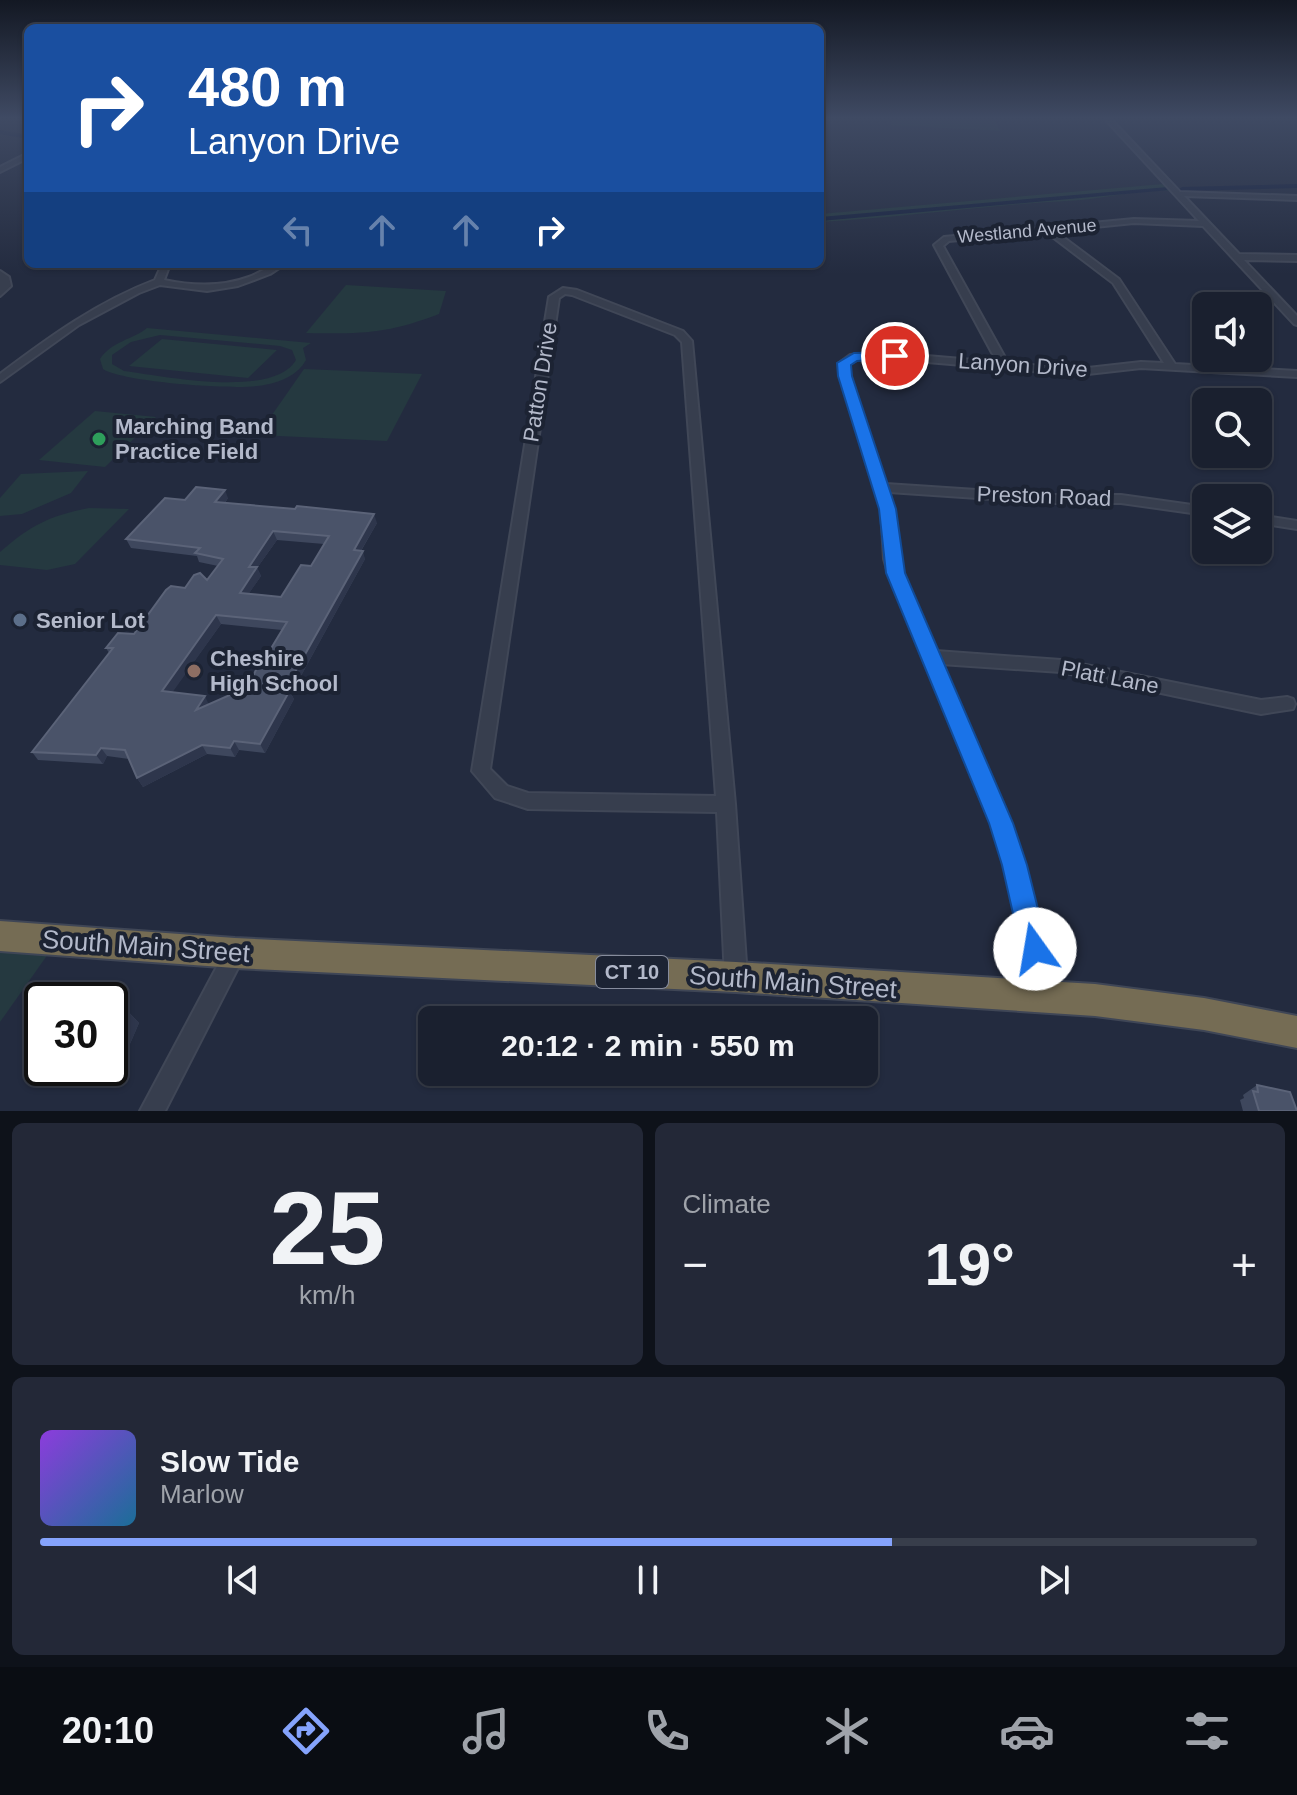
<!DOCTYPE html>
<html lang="en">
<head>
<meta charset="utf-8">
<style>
  :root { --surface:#1a202f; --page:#232837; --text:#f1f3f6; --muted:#9fa3aa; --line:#383e4b; --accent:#85a3fc }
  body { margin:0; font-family:Arial,sans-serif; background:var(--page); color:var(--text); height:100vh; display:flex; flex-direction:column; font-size:30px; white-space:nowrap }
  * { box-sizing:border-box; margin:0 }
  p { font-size:26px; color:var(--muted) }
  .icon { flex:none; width:44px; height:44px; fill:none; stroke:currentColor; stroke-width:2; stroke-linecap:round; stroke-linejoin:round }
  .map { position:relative; height:1111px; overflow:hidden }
  .sheet { display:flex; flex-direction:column; gap:12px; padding:12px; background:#0e121a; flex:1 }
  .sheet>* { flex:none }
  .banner { position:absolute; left:24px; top:24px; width:800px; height:244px; border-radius:12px; box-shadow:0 2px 6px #0004,0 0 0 2px var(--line); background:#1a4fa0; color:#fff; overflow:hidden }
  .buttons { position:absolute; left:1192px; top:292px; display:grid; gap:16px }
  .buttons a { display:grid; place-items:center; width:80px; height:80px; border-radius:12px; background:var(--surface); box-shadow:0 2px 6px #0004,0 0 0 2px var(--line); font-size:40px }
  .speed { position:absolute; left:24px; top:982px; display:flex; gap:16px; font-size:40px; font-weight:700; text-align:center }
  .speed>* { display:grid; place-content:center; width:104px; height:104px; border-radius:50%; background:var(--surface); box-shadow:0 2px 6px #0004,0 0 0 2px var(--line); line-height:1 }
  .speed .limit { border:4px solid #111; border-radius:12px; background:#fff; color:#111 }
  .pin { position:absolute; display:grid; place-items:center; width:68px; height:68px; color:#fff; margin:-34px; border:4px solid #fff; border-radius:50%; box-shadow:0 2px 8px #0007 }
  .me { position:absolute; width:88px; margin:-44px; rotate:347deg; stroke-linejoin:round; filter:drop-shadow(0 0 6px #0008) }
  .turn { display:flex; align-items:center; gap:28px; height:168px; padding:0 32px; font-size:36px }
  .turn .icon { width:104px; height:104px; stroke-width:2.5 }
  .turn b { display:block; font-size:56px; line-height:68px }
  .lanes { display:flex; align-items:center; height:76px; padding:0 32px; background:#0003; justify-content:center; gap:40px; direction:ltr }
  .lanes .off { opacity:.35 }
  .big { font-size:60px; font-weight:700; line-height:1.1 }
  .sheet .widget { flex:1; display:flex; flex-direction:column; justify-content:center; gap:12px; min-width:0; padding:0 28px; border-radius:12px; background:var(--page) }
  .sheet .dial { align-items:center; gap:0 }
  .dial b { font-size:104px; line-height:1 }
  .song { display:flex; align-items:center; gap:24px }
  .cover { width:96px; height:96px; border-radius:12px; background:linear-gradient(135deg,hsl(270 70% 55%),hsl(200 70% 35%)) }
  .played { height:8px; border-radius:4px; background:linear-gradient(90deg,var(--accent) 70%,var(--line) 70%) }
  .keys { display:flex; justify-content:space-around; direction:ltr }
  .heat { display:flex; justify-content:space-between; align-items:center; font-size:44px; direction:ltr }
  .sheet .tiles { flex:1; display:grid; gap:12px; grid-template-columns:1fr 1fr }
  .widget:last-child { grid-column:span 2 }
  .trip { position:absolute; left:418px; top:1006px; width:460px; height:80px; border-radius:12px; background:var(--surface); box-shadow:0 2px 6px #0004,0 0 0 2px var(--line); font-weight:700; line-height:80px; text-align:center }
  .dock { display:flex; height:128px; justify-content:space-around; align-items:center; background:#0a0d13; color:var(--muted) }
  .dock .icon { width:56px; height:56px }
  .dock .on { color:var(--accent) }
  .dock b { font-size:36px; color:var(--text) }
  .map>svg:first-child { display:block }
</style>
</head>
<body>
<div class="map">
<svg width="1297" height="1111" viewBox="0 0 1297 1111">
  <rect width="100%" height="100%" fill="#232b3f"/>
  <g fill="#253940" fill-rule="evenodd">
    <path d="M891,119H994L1000,131L891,125Z"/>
    <path d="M1163,184L1170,191C1136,189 1101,200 1067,201C985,205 898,218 820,222V214Z"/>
    <path d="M346,285L446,291L439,314C387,334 361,334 306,333Z"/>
    <path d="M147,328L311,343L303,348L306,360C298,375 281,382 264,385C240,391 122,382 103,369L100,359C112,341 134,339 147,328ZM160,335L280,346L292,350L296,360C274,399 162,376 124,371L112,364V355L131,342Z"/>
    <path d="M162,339L277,350L248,378L129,366Z"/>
    <path d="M304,369L422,374L387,441L258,435Z"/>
    <path d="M95,411L156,417L105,467L39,460Z"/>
    <path d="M88,471L71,493L22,514L0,516V498L21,474Z"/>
    <path d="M89,508L129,509L75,564L47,570L0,565V552C31,525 49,516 89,508Z"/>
    <path d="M0,936L58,940L0,1022Z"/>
  </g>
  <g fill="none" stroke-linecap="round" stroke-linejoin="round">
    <g fill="#15203d" fill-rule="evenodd">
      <path d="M0,130L28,135V139L0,134Z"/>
      <path d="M1297,184V188L1182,191L1179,189L1182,187Z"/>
      <path d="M1168,187L1171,189L1170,190L820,221V217Z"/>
    </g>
    <g stroke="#404757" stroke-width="4">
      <g id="minor">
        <path d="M1105,119H1111L1180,192L1297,196V200L1184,196L1239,254L1297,255V261L1244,260L1297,316V325L1294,324L1203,226L1134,223L1055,231L1119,279L1175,364L1297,371V377L1141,368L1079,375L880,358L857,360L849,364L850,376L886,484L1052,495H1121L1206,507V515L1121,503H1052L889,492C897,516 893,539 899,562C906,593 924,623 936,651L1061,660L1261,700L1287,697L1293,699L1295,704L1293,709L1261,714L1061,672L941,664L1010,823L1025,865L1057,998L1054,1006L1046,1009L1038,1006L1035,998L1005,865L992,823L888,573L884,559L881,509L840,376L839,363L850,355L880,352L997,362L934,245L944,237L1134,219L1199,221ZM1046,232L1113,283L1164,363L1141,362L1079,369L1008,363L943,246L949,241Z"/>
        <path d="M28,153V158L0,172V167Z"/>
        <path d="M162,264H170L164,280C192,286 222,287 249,277C262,272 271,264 285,264L270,274L238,286L207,291L160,285L139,293L79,325L0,382V374C49,337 97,302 155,280Z"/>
        <path d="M0,271L9,277L11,286L0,296Z"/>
        <path d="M563,288L577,290L683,331L692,341L735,804L747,977L744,985L736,988L728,985L725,977L717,812L528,809L495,798L472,771L549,297ZM565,294L572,295L675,335L682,342L716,796L528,793L507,786L490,769L559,298Z"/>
        <path d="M1258,515L1297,521V529L1258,523Z"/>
        <path d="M235,942L242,946L246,953L242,960L165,1111H140L228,946Z"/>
      </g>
    </g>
    <g stroke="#3f4656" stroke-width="4">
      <path id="highway" d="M0,921L235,938L736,962L1095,984L1204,998L1297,1016V1048L1204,1030L1095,1016L736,992L235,968L0,951Z"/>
    </g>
    <use href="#minor" fill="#373e4e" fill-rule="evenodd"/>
    <use href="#highway" fill="#756c54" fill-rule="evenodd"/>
  </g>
  <g fill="#3e475d" fill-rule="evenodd">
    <path d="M228,498L225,503L377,523L361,551L365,559L291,694L294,699L265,753L239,750L235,757L207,754L143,787L137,778L129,759L107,756L103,764L38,760L32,752L109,653L106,648L134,634L185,588L207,580L218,566L199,562L197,556L131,548L126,539L185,500ZM277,540L324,544L311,566L281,597L249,593L261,576L257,568ZM221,624L282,630L248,687L209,704L172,692Z"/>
    <path d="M110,1002L120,1003L139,1023L126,1053L110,1052Z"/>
    <path d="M1257,1085L1297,1111H1243L1240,1100L1244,1098L1243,1095Z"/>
  </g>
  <g fill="#2e364c">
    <path d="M225,490L228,498L219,511L215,502Z"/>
    <path d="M374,514L377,523L356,559L354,550Z"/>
    <path d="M273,531L277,540L257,568L261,576L244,601L240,593L249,567Z"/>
    <path d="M363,551L365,559L291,694L294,699L265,753L260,744L285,690Z"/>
    <path d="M216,615L221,624L167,700L162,691Z"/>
    <path d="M205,696L209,705L196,710Z"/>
    <path d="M234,741L239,750L235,757L230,748Z"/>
    <path d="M202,745L207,754L143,787L137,778Z"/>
    <path d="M101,748L107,756L103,764L96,755Z"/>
    <path d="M120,1003L139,1023L126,1053L115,1042L116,1012Z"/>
  </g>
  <g fill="#4a5369" stroke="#5b6378" stroke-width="2" fill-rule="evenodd">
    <path d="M196,487L225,490L215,502L295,509L297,506L374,514L354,550L363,551L285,690H290L260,744L234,741L230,748L202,745L137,778L125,750L101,748L96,755L32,752L113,648H106L118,633L134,634L166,590L171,586L185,588L194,575L200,573L207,580L223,559L195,553L200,548L126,539L165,498L185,500ZM273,531L329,536L311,566L301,565L281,597L240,593L257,567H249ZM216,615L287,622L267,655H263L248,687L196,710L205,696L162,691Z"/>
    <path d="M110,1002L120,1003L116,1012L128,1013L115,1042H110Z"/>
    <path d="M1257,1085L1290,1092L1297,1111H1259L1253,1091L1258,1092Z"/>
  </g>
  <linearGradient id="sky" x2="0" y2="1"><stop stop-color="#131823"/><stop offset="0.43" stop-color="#3f4a63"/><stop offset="1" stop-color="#3f4a63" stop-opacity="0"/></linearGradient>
  <rect width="1297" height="274" fill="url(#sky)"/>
  <path fill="#1a73e8" stroke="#114b97" stroke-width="2" d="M895,352L902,356L900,358L857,361L851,365L852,376L896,509L905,573L1013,823L1027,865L1048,949L1044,958L1035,962L1025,958L1021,949L1002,865L989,823L886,573L879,509L838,376L837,363L854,353Z"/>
  <circle fill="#2e9e5b" stroke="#1c2333" stroke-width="3" cx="99" cy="439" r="8"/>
  <circle fill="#5c6f8a" stroke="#1c2333" stroke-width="3" cx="20" cy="620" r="8"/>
  <circle fill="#8d6e63" stroke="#1c2333" stroke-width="3" cx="194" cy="671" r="8"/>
  <g text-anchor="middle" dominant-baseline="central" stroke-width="8" stroke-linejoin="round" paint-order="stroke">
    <g font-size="18" fill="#b3b9ca" stroke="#1c2333">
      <text transform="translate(1027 231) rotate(-5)">Westland Avenue</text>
    </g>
    <rect fill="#1c2333" stroke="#868c9d" stroke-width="2" x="596" y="956" width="72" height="32" rx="6"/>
    <g font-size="20" font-weight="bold" fill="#b3b9ca">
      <text x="632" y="972">CT 10</text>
    </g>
    <g font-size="22" fill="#b3b9ca" stroke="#1c2333">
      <text transform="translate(1023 365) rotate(4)">Lanyon Drive</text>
      <text transform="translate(540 382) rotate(-81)">Patton Drive</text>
      <text transform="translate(1044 496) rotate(2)">Preston Road</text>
      <text transform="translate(1110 677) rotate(11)">Platt Lane</text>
    </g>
    <g font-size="22" font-weight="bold" fill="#b3b9ca" stroke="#1c2333" text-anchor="start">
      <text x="115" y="426">Marching Band<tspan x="115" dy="25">Practice Field</tspan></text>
      <text x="36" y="620">Senior Lot</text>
      <text x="210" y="658">Cheshire<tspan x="210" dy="25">High School</tspan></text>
    </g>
    <g font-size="26" fill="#b3b9ca" stroke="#1c2333">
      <text transform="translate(146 946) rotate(4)">South Main Street</text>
      <text transform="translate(793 982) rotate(4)">South Main Street</text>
    </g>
  </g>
</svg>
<div class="buttons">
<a><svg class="icon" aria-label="sound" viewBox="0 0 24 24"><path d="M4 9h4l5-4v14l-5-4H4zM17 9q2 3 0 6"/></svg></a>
<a><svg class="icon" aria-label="search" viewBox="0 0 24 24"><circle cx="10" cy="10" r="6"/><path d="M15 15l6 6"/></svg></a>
<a><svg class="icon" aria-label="layers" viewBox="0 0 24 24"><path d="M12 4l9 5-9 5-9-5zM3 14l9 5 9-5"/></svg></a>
</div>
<div class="speed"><div class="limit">30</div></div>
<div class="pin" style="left:895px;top:356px;background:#d93025"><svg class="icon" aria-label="arrive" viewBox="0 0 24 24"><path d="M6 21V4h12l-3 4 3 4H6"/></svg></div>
<svg class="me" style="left:1035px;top:949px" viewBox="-20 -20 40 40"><circle r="19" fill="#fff"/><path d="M0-13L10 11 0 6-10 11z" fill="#1a73e8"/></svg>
<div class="trip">20:12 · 2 min · 550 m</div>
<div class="banner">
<div class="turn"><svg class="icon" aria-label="right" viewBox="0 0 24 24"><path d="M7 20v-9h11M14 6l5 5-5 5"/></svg><div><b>480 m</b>Lanyon Drive</div></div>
<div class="lanes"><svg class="icon off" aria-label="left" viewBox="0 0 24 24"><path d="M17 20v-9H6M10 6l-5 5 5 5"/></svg><svg class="icon off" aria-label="ahead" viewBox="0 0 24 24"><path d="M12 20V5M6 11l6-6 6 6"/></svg><svg class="icon off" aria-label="ahead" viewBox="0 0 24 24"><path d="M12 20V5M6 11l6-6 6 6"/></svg><svg class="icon" aria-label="right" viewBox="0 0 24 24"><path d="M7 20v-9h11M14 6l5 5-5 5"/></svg></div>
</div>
</div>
<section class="sheet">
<div class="tiles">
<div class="widget dial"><b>25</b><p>km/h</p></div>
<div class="widget"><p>Climate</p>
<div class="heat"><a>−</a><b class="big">19°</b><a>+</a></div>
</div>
<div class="widget">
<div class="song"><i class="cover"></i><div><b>Slow Tide</b><p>Marlow</p></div></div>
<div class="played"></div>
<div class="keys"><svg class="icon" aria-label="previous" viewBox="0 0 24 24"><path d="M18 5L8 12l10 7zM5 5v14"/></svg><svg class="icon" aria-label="pause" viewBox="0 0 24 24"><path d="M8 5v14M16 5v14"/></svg><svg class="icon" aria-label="next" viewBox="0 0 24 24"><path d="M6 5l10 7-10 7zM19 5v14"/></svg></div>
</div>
</div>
</section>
<nav class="dock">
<b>20:10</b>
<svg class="icon on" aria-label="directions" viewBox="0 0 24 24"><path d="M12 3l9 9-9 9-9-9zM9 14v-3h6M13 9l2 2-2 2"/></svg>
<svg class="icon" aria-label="music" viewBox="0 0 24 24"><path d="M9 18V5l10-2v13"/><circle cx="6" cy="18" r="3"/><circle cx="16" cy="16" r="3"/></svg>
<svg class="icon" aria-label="phone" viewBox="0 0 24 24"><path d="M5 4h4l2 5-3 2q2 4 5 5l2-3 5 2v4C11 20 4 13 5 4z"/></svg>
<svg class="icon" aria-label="climate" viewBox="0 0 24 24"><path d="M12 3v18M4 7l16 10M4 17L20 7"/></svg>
<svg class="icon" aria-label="car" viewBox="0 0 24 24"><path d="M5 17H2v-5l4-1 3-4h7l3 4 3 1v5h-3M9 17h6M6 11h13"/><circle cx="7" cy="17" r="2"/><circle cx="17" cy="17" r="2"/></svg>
<svg class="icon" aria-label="filters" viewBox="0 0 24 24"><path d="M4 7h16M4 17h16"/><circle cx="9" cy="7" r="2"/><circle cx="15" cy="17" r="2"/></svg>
</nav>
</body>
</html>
